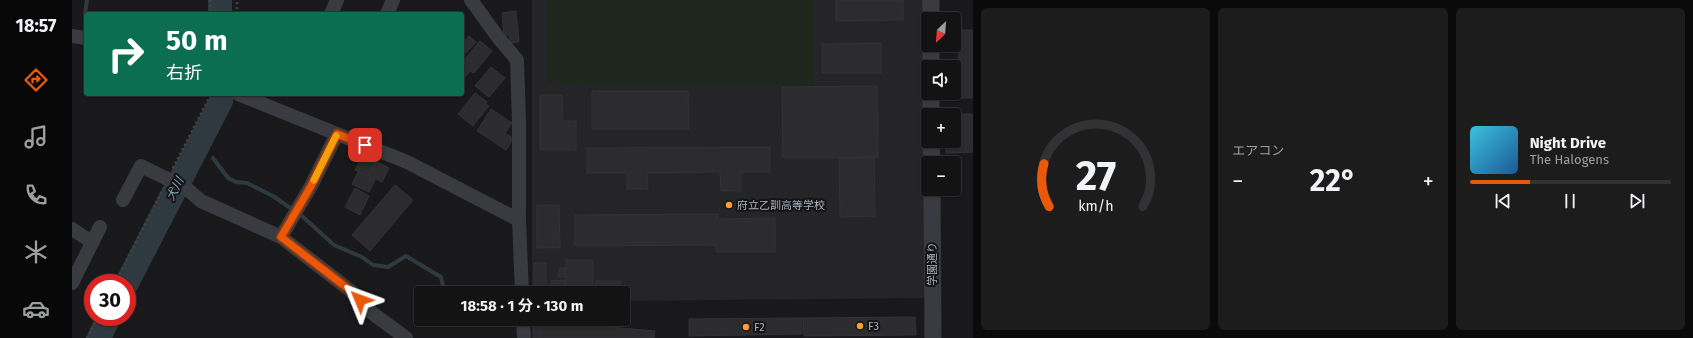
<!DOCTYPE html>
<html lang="ja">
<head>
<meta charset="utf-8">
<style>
  :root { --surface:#131314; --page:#1c1c1d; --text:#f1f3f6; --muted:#9d9ea0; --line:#323234; --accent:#ea580c }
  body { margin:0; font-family:"Fira Sans","Noto Sans JP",sans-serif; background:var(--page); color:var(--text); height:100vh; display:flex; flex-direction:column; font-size:15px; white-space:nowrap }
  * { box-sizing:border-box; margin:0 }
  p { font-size:13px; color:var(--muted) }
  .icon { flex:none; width:22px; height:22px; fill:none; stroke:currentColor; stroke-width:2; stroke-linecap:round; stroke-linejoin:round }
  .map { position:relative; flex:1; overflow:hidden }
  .sheet { display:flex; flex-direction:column; gap:8px; padding:8px; background:#0a0a0b; width:720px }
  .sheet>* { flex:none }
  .hud { position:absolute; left:12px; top:12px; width:380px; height:84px; border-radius:4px; box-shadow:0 1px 3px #0004,0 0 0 1px var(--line); background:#0b6e4f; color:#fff; overflow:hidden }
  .needle { width:26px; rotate:205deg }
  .buttons { position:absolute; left:849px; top:12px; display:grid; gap:8px }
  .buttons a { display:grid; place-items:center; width:40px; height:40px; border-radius:4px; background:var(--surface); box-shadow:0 1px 3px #0004,0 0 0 1px var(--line); font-size:20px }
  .speed { position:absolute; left:12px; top:274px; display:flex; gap:8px; font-size:20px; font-weight:700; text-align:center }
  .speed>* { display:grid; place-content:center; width:52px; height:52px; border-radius:50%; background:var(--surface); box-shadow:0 1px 3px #0004,0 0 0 1px var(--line); line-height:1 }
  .speed .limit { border:6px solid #d22; background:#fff; color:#111 }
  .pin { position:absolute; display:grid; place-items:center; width:34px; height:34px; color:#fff; margin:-17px; border-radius:8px; box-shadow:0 2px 6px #0006 }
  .me { position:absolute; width:44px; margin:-22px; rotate:314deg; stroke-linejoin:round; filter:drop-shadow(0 0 3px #0008) }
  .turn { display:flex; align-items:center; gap:14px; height:84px; padding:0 16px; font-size:18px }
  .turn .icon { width:52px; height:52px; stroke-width:2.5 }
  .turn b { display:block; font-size:28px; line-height:34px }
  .big { font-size:30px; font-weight:700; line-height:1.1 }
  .sheet .tile { flex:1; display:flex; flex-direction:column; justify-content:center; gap:6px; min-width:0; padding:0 14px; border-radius:6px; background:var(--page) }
  .sheet .dial { align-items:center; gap:0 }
  .dial svg { height:104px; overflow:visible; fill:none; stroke:var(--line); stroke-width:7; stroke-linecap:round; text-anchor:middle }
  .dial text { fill:var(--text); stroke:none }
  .song { display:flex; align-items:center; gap:12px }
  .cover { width:48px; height:48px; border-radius:6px; background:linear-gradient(135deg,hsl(190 70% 55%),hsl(210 70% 35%)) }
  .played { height:4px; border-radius:2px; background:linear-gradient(90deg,var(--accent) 30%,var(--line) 30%) }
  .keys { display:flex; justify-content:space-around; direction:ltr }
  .heat { display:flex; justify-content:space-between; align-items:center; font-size:22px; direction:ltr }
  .sheet .tiles { flex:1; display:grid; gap:8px; grid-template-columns:repeat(3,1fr) }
  .trip { position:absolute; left:342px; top:286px; width:216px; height:40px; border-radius:4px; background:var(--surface); box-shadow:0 1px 3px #0004,0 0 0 1px var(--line); font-weight:700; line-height:40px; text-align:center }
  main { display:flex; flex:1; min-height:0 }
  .dock { display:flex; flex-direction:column; width:72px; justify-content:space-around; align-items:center; background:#080808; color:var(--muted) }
  .dock .icon { width:28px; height:28px }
  .dock .on { color:var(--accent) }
  .dock b { font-size:18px; color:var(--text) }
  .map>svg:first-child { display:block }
</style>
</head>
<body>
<main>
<nav class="dock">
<b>18:57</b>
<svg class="icon on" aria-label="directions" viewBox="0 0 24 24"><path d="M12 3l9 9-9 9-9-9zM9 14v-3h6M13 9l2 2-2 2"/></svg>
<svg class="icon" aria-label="music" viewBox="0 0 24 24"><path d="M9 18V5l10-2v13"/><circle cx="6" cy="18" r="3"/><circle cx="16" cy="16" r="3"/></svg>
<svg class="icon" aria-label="phone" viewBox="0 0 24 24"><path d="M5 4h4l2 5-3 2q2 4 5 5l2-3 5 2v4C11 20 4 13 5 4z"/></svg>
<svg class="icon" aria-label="climate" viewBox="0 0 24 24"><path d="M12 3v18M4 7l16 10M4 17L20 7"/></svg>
<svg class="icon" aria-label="car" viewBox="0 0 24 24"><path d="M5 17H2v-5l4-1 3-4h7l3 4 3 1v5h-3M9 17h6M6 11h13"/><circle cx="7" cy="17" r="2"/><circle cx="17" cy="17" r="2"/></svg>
</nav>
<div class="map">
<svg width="901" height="338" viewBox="0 0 901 338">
  <rect width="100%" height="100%" fill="#19191b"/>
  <path fill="#252528" d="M460,0H853L854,298L551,301V293H460Z"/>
  <path fill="#1e271e" d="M475,0H742V84L475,83Z"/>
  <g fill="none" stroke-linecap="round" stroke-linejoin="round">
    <g stroke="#2e3a40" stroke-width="4">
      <path d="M14,22L13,14L15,0"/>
      <path d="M141,158L156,178L164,182L175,183L201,196L230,216L262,245L290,257L301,265L316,267L334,256L369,277L372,291"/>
    </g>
    <g stroke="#2e3a40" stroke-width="24">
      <path d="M148,0V14"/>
      <path d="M55,283L149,101V94"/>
      <path d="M27,338L37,317"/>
    </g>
  </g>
  <g fill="#2c2c2f" stroke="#333337">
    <path d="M764,0H831V20L764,21Z"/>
    <path d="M444,11L447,42L438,43L437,35H432L430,13Z"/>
    <path d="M886,30H901V98H887Z"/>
    <path d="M397,36L404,42L392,55L390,54V44Z"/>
    <path d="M408,41L420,51L402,73L398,71L390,80V63Z"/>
    <path d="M809,43V73H750V44Z"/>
    <path d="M419,67L433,78L417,97L403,86Z"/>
    <path d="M805,86L806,158H711L710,87Z"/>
    <path d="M520,91H616L617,129H520Z"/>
    <path d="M403,93L415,102L413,104L417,106L401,126L386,114Z"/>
    <path d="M468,95H490L491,121H504V150H468Z"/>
    <path d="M419,109L440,123L433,133L439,137V142L434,150L405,131Z"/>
    <path d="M873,114H901V152L874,153V141H882V115Z"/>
    <path d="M698,147V172H669V191H649L648,172L575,173L576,189H555V173H515V148Z"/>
    <path d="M290,156L303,162L296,176L283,170Z"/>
    <path d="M802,157L803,216L768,217L767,158Z"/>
    <path d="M304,161L317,168L310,182L297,176Z"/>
    <path d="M286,172L303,180L297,192L280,184Z"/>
    <path d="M323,185L341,200L298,251L280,235Z"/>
    <path d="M283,188L297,196L288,215L273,207Z"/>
    <path d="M465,205H487L488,248H465Z"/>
    <path d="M646,214V219L703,218V252H644V245L503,246V215Z"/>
    <rect x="494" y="260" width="27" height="33"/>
    <rect x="462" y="263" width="12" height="30"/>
    <rect x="487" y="268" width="6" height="9"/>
    <path d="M493,280V291H479V281Z"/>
    <rect x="524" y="281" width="24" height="12"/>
    <path d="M843,317L844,335L732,336L731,318Z"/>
    <path d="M730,318V334L617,336V319Z"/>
    <rect x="461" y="319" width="7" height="19"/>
    <path d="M470,321L583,331L582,338H468Z"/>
  </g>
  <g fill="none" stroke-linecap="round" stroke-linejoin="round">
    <g stroke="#3f4347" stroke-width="2.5" stroke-dasharray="2 3" stroke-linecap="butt">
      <path d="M138,0L139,14"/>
      <path d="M165,14V0"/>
      <path d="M101,168L139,94"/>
      <path d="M43,283L90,191"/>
      <path d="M15,338L26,317"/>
    </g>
    <g stroke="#393b40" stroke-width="14">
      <path d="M399,0L425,36L445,60L447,121V220L450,293"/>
      <path d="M259,14L265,0"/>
      <path d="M315,14L321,0"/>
      <path d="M0,36L14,38"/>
      <path d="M166,94L335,162L447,220"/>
      <path d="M51,200L69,166L114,188L129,201L209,237L279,291L296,310L334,338"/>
      <path d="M0,229L20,242"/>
      <path d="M209,237L239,186L265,134"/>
      <path d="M0,283L28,227"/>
      <path d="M451,319L452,338"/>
    </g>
    <g stroke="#393b40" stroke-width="17">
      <path d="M859,19V0"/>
      <path d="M859,45V67"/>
      <path d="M859,93V115"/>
      <path d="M859,141L860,163"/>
      <path d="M860,189L861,338"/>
    </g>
  </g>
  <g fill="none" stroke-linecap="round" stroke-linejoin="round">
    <g stroke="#983908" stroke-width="10">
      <path id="route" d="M288,300L279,291L209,237L239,186L265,134L293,145"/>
    </g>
    <use href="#route" stroke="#ea580c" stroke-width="7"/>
    <path stroke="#f59e0b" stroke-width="7" d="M242,180L264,136"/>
  </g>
  <g fill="#fc9e30" stroke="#141416" stroke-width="1.5">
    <circle cx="657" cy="205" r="4"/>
    <circle cx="788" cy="326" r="4"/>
    <circle cx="674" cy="327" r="4"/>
  </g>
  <g text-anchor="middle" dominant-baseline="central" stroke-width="4" stroke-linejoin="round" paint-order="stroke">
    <g font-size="11" fill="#aab2bb" stroke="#141416" text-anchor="start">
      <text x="665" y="205">府立乙訓高等学校</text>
      <text x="796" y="326">F3</text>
      <text x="682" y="327">F2</text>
    </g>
    <g font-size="11" fill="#aab2bb" stroke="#141416">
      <text transform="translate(860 264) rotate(-90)">学園通り</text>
    </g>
    <g font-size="12" font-style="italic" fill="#80a5b8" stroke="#141416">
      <text transform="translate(103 189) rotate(-63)">犬川</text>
    </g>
  </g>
</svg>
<div class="buttons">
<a><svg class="needle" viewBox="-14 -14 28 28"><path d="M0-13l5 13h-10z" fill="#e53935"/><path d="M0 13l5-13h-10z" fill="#9d9ea0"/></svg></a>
<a><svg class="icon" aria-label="sound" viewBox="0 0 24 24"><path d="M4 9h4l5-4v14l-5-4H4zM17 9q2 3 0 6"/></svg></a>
<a>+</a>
<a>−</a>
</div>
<div class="speed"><div class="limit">30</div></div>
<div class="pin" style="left:293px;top:145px;background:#d93025"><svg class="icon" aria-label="arrive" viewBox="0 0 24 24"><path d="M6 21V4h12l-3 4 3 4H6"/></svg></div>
<svg class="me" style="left:288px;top:300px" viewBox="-20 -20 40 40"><path d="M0-17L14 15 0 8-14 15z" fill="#ea580c" stroke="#fff" stroke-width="4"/></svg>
<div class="trip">18:58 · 1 分 · 130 m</div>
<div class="hud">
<div class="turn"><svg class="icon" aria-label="right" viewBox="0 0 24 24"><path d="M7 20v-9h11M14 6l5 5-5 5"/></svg><div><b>50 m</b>右折</div></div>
</div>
</div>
<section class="sheet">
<div class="tiles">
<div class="tile dial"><svg viewBox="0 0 100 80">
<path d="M14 69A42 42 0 1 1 86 69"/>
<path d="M14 69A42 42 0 0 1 10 36" stroke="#ea580c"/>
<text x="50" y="56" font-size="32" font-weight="700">27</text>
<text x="50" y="72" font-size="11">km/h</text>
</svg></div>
<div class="tile"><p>エアコン</p>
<div class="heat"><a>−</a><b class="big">22°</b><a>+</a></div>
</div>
<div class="tile">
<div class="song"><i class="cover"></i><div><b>Night Drive</b><p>The Halogens</p></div></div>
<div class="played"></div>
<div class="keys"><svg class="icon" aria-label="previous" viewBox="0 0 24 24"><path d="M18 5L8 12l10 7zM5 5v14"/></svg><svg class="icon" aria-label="pause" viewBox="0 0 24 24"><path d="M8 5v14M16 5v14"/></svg><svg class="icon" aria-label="next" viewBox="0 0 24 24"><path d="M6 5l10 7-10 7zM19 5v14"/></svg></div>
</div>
</div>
</section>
</main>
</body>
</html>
